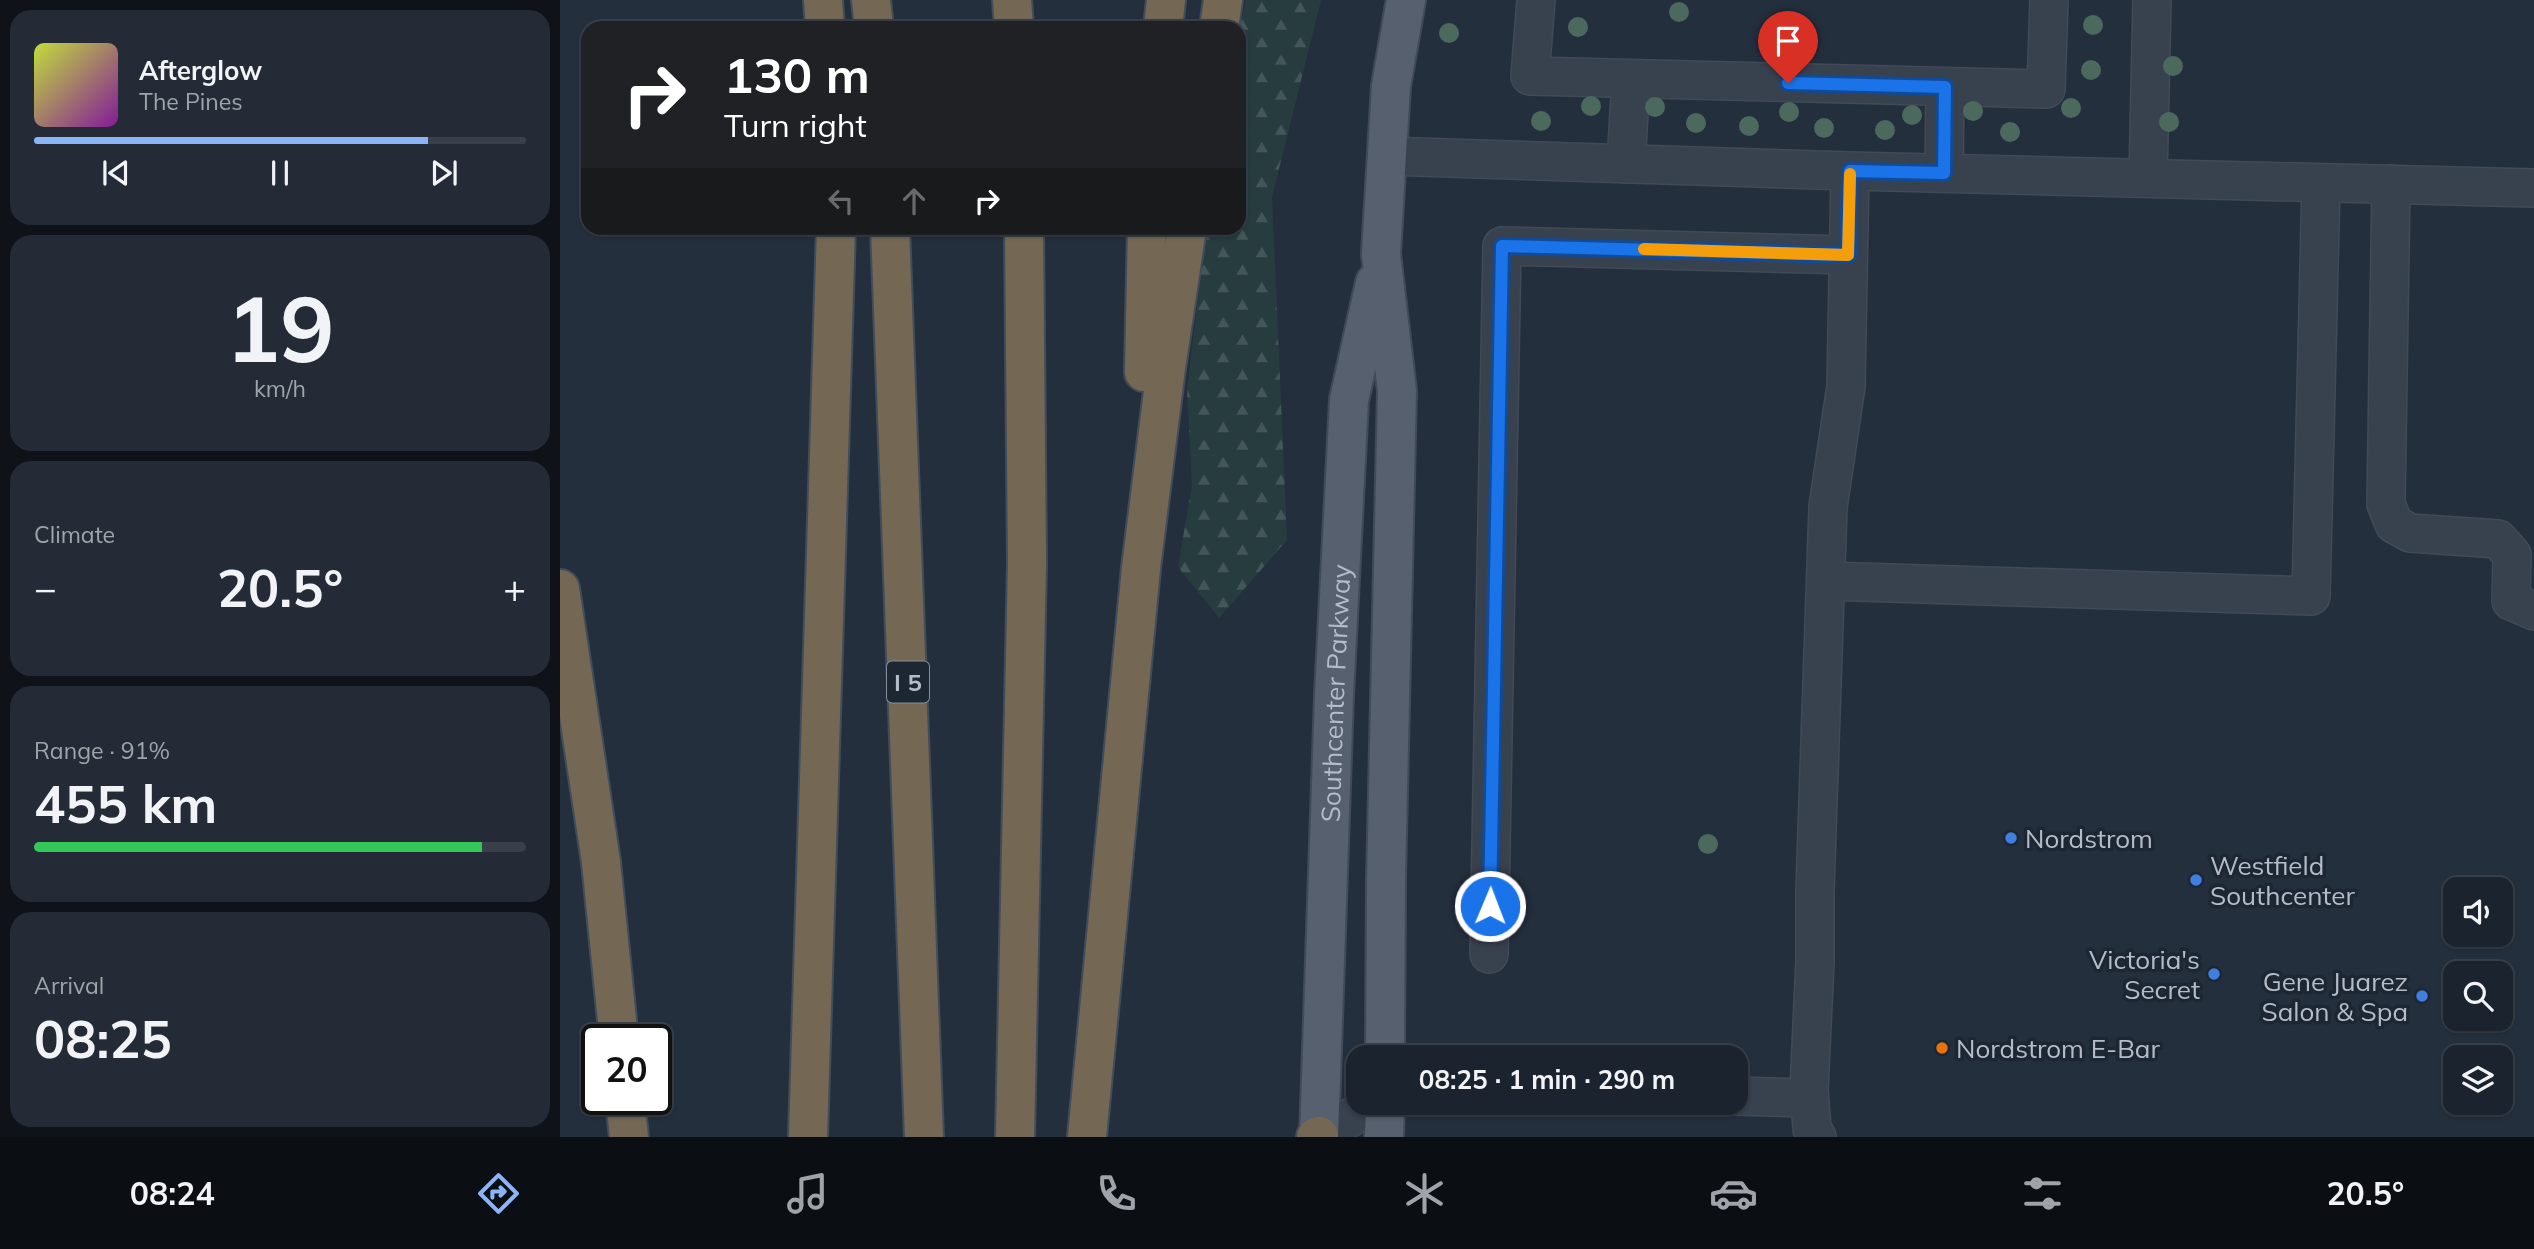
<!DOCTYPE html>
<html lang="en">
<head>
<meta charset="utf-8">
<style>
  :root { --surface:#1b232e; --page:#242b36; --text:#f1f3f6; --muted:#a0a4aa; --line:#39404a; --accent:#8ab4f8 }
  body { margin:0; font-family:Mulish,sans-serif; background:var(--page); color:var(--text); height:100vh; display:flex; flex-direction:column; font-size:26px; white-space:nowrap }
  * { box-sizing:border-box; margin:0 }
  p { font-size:23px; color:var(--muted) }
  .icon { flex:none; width:38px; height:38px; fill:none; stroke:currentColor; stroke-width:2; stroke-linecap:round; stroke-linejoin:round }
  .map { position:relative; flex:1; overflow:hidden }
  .details { display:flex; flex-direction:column; gap:10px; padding:10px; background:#0f1319; width:560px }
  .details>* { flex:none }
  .guide { position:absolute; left:21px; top:21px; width:665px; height:214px; border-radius:21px; box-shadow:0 2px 5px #0004,0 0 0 2px var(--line); background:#202124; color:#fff; overflow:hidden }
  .controls { position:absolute; left:1883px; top:877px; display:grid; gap:14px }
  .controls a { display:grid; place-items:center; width:70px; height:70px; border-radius:14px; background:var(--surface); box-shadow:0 2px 5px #0004,0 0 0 2px var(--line); font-size:35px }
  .speed { position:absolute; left:21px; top:1024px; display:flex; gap:14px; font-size:35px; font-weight:700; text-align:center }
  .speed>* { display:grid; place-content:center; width:91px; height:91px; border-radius:50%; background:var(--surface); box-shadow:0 2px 5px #0004,0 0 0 2px var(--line); line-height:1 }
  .speed .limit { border:4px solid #111; border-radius:10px; background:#fff; color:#111 }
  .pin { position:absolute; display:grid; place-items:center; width:60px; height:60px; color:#fff; margin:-72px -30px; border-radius:50% 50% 50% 0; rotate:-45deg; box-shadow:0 0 7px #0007 }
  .pin .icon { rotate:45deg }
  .me { position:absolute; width:77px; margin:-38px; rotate:1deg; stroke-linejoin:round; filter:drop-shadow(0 0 5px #0008) }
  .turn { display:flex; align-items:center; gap:24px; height:147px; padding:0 28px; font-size:32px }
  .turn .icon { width:91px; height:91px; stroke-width:2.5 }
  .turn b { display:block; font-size:49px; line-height:60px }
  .lanes { display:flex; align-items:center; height:66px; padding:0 28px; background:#0003; justify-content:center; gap:35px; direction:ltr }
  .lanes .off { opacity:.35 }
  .big { font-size:52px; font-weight:700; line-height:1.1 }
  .details .card { flex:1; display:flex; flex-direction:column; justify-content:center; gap:10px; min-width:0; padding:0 24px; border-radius:21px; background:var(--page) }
  .details .dial { align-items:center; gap:0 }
  .dial b { font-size:91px; line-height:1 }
  .song { display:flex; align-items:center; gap:21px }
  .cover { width:84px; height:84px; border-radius:10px; background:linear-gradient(135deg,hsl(70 70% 55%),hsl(290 70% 35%)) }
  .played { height:7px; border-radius:4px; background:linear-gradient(90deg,var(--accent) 80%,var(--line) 80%) }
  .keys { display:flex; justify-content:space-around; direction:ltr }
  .heat { display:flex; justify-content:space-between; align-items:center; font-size:38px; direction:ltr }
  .charge { height:10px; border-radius:5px; background:linear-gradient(90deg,#34c759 91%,var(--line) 0) }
  .trip { position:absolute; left:786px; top:1045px; width:402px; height:70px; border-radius:21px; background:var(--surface); box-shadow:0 2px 5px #0004,0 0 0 2px var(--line); font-weight:700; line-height:70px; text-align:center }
  .menu { display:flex; height:112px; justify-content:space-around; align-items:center; background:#0b0e12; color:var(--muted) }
  .menu .icon { width:49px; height:49px }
  .menu .selected { color:var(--accent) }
  .menu b { font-size:32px; color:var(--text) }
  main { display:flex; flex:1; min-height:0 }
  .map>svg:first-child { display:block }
</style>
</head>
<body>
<main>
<section class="details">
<div class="card">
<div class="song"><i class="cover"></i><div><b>Afterglow</b><p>The Pines</p></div></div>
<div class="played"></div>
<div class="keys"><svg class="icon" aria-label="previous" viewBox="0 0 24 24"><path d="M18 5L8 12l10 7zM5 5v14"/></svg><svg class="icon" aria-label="pause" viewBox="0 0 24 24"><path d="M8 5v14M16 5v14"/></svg><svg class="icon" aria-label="next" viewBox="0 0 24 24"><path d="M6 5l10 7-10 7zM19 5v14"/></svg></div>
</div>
<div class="card dial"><b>19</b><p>km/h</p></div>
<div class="card"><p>Climate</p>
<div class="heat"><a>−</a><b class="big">20.5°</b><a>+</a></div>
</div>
<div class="card"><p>Range · 91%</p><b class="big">455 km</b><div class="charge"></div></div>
<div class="card"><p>Arrival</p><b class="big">08:25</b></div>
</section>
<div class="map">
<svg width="1974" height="1137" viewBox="0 0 1974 1137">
  <defs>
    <pattern id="forest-firs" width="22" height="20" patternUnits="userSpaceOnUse" patternTransform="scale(1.75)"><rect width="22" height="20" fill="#263c3f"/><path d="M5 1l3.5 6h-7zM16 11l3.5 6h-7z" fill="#435659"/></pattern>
  </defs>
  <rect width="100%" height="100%" fill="#242f3e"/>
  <path fill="url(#forest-firs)" d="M686,0H761L712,197L727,540L659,618L618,567L632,485L627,391L646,228H679V30Z"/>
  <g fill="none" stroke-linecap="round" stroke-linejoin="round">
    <g stroke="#414a57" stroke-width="40">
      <g id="minor">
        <path d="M976,0L970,76L1486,89L1489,0"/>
        <path d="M826,156L1290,171L1974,188"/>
        <path d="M1066,164L1071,79"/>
        <path d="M1384,173L1385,87"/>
        <path d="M1588,178L1592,0"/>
        <path d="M1831,184L1826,504L1834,524L1850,533L1938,539L1952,555L1951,601L1974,611"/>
        <path d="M1266,581L1751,596L1761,183"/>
        <path d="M929,954L942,246L1288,255"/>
        <path d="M1176,1096L1249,1098"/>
        <path d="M759,1136L817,1102"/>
        <path d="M1257,1137L1252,1129L1249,1090L1255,961V890L1268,507L1286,386L1290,171"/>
      </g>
    </g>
    <g stroke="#414a57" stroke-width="42">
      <g id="major">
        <path d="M825,1057L826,880L837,391L821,254L831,86L846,0"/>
        <path id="s1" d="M759,1137L774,696L789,400L815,283"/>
        <path d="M824,1137L825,1102"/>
      </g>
    </g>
    <g stroke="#434c59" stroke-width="42">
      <g id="highway">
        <path d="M263,0L265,28"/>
        <path d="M311,0L314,28"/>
        <path d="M452,0L454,28"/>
        <path d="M603,28L606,0"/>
        <path d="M659,28L663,0"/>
        <path d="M330,228L364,1137"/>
        <path d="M584,372L587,228"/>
        <path d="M0,589L41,862L59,1040"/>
        <path d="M65,1099L69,1137"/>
        <path d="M248,1137L276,228"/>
        <path d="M455,1137L467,563L464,228"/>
        <path d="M527,1137L581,568L606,368L627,228"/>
        <path d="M756,1137L759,1136"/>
      </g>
    </g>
    <use href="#minor" stroke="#38414e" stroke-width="37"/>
    <use href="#major" stroke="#56606e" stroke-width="38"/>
    <use href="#highway" stroke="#746855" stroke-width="38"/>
  </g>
  <g fill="#4b6a5d">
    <circle cx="1119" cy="12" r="10"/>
    <circle cx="1533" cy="25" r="10"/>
    <circle cx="1018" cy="27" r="10"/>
    <circle cx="889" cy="33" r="10"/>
    <circle cx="1613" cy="66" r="10"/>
    <circle cx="1531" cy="70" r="10"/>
    <circle cx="1031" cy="106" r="10"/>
    <circle cx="1095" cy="107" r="10"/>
    <circle cx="1511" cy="108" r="10"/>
    <circle cx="1413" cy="111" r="10"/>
    <circle cx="1229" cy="112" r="10"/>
    <circle cx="1352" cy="115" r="10"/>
    <circle cx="981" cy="121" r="10"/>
    <circle cx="1609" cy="122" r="10"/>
    <circle cx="1136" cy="123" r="10"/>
    <circle cx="1189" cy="126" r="10"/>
    <circle cx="1264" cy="128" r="10"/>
    <circle cx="1325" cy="130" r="10"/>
    <circle cx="1450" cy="132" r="10"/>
    <circle cx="1148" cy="844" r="10"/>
  </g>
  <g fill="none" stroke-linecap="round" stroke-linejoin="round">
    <g stroke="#114b97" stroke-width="18">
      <path id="route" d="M930,906L942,246L1288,255L1290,171L1384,173L1385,87L1228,83"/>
    </g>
    <use href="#route" stroke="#1a73e8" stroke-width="12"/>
    <path stroke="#f59e0b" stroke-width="12" d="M1084,249L1288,255L1290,174"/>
  </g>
  <g fill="#3f7fe0" stroke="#1d2633" stroke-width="2.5">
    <circle cx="1451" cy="838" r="7"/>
    <circle cx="1636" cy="880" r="7"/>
    <circle cx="1654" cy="974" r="7"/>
    <circle cx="1862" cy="996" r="7"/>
  </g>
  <circle fill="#e8710a" stroke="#1d2633" stroke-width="2.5" cx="1382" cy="1048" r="7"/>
  <g text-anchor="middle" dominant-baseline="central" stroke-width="7" stroke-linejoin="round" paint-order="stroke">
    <rect fill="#1d2633" stroke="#878f9c" stroke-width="2" x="327" y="661.5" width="42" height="41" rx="5"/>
    <g font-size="24" font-weight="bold" fill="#b4bcc9">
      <text x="348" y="682">I 5</text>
    </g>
    <g font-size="26" fill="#b4bcc9" stroke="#1d2633">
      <text stroke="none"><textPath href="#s1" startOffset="444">Southcenter Parkway</textPath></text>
    </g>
    <g font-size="26" fill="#b4bcc9" stroke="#1d2633" text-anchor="start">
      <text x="1465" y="838">Nordstrom</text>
      <text x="1650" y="865">Westfield<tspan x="1650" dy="30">Southcenter</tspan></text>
      <text x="1640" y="959" text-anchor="end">Victoria's<tspan x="1640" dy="30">Secret</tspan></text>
      <text x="1848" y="981" text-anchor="end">Gene Juarez<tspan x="1848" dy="30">Salon &amp; Spa</tspan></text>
      <text x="1396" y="1048">Nordstrom E-Bar</text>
    </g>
  </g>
</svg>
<div class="controls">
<a><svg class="icon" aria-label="sound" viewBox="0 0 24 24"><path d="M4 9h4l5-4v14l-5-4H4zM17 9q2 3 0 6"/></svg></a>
<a><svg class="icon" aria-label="search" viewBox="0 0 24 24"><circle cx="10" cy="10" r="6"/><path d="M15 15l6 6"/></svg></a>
<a><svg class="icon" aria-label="layers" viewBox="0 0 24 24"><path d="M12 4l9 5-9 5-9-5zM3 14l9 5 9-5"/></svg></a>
</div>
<div class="speed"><div class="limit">20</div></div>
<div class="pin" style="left:1228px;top:83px;background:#d93025"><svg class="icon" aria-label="arrive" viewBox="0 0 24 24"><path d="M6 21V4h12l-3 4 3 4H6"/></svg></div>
<svg class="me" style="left:930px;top:906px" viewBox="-20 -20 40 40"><circle r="17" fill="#1a73e8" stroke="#fff" stroke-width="3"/><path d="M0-11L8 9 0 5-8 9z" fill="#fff"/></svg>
<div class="trip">08:25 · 1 min · 290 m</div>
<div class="guide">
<div class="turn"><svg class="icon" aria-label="right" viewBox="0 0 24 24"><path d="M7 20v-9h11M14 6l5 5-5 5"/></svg><div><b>130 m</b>Turn right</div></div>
<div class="lanes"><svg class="icon off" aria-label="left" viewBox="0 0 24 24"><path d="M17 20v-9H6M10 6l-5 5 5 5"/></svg><svg class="icon off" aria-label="ahead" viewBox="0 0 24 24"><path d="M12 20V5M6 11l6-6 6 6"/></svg><svg class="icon" aria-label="right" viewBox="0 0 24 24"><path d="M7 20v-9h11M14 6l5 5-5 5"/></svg></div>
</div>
</div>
</main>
<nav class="menu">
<b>08:24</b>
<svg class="icon selected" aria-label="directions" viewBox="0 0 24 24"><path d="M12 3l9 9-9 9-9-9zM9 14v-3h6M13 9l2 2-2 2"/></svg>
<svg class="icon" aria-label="music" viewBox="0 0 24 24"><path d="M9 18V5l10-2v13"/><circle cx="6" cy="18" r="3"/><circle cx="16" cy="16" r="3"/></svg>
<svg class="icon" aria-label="phone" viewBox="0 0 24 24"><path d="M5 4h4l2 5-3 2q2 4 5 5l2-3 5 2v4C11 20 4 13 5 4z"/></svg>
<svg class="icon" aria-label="climate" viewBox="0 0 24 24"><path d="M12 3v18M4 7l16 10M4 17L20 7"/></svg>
<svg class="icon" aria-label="car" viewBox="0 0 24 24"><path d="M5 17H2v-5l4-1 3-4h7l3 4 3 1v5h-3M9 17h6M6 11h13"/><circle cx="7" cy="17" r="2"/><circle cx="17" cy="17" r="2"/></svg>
<svg class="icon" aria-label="filters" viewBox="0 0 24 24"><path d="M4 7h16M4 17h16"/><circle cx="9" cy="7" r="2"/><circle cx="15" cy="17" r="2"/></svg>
<b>20.5°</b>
</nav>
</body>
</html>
